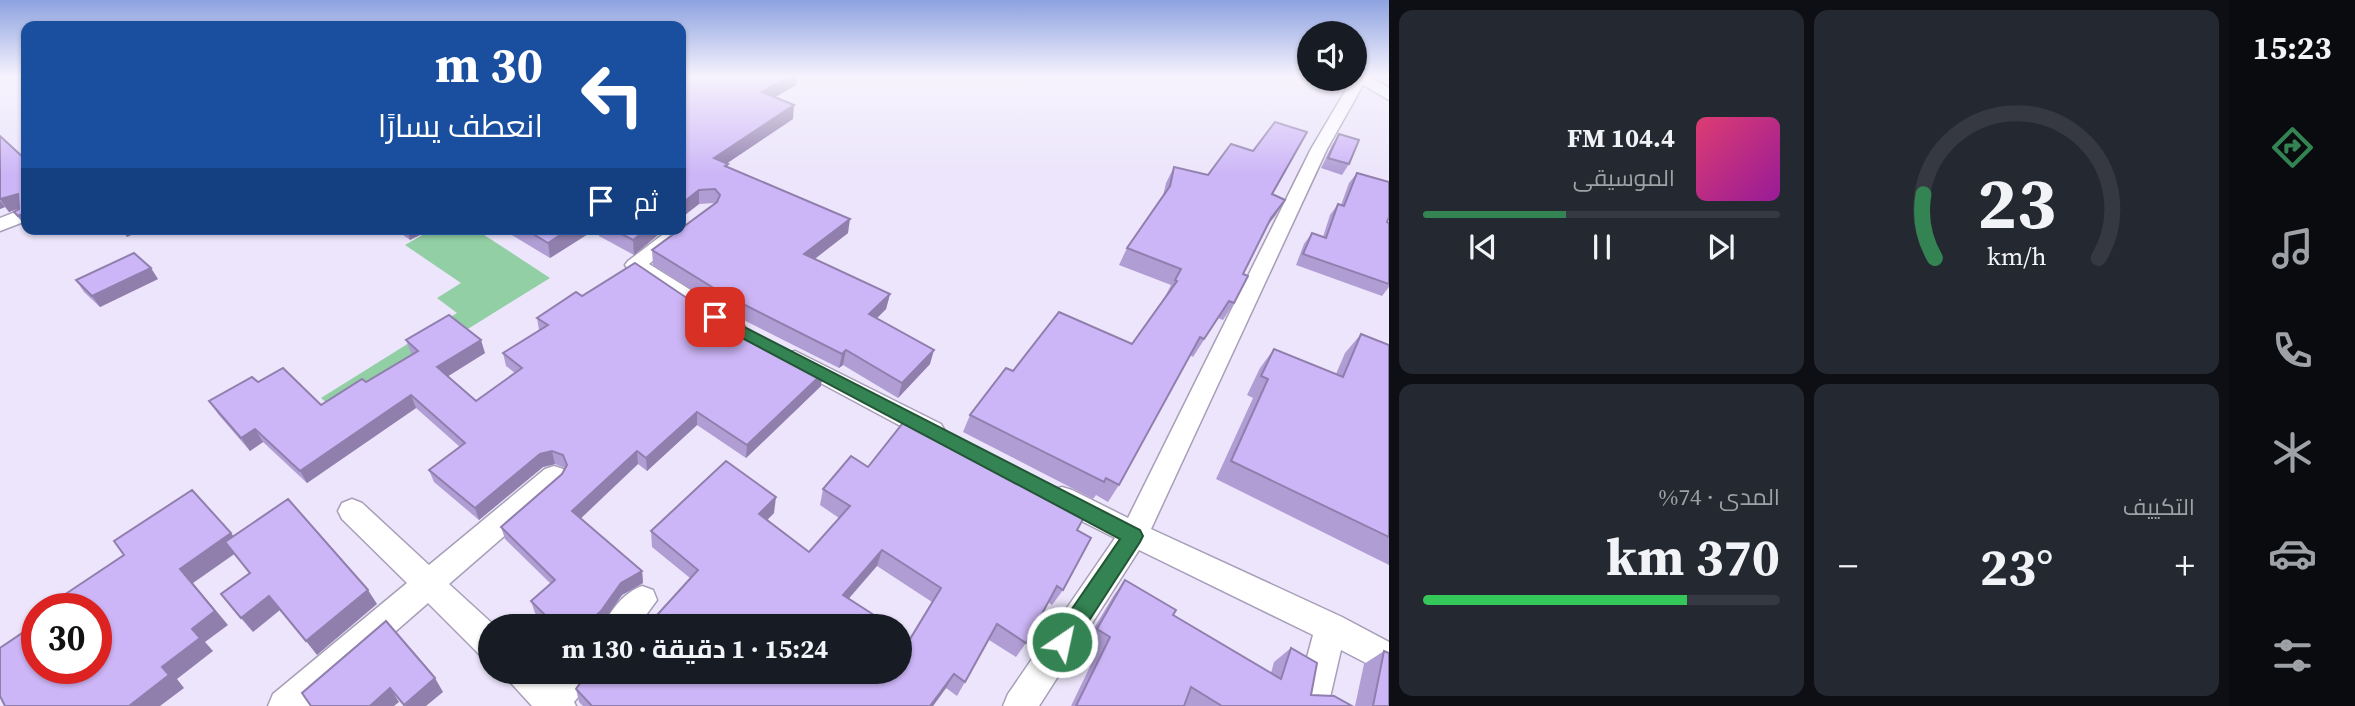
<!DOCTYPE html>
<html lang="ar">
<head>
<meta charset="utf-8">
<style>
  :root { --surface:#171b24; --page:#242831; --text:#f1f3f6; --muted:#9ea1a6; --line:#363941; --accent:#348353 }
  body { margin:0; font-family:"Source Serif 4",Cairo,serif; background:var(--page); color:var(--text); direction:rtl; height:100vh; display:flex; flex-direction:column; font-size:26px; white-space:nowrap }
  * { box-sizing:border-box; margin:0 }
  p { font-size:23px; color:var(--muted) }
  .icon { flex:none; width:38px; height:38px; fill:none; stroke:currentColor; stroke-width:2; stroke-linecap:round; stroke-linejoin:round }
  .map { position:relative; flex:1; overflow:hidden; direction:ltr }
  .sheet { display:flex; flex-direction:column; gap:10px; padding:10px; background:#0d0f14; width:840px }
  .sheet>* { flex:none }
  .top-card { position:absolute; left:21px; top:21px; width:665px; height:214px; border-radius:14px; box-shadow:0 2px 5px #0004; direction:rtl; background:#1a4fa0; color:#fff; overflow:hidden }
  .fabs { position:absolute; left:1297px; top:21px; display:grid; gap:14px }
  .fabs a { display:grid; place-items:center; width:70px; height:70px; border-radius:50%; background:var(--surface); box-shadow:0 2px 5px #0004; font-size:35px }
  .speed { position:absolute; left:21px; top:593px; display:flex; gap:14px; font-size:35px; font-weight:700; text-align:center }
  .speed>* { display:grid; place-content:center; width:91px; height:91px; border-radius:50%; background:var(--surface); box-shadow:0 2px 5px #0004; line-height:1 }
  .speed .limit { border:10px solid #d22; background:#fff; color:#111 }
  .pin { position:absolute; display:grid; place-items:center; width:60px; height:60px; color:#fff; margin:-30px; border-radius:14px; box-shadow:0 4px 10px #0006 }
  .me { position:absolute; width:77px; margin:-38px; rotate:34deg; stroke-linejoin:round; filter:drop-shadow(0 0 5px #0008) }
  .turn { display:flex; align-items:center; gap:24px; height:147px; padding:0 28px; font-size:32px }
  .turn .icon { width:91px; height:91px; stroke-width:2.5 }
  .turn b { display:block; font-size:49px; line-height:60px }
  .then { display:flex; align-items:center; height:66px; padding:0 28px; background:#0003; gap:14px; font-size:26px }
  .big { font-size:52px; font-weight:700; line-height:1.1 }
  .sheet .card { flex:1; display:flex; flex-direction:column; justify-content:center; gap:10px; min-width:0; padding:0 24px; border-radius:14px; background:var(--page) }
  .sheet .dial { align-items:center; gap:0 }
  .dial svg { height:182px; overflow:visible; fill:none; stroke:var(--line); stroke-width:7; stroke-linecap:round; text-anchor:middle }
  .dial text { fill:var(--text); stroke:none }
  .song { display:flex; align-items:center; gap:21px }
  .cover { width:84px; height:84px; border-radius:10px; background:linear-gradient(135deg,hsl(340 70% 55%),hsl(300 70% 35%)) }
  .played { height:7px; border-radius:4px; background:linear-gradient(90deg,var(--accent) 40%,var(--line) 40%) }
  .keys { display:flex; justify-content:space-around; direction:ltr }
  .heat { display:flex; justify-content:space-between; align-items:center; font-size:38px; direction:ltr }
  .charge { height:10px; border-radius:5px; background:linear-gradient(90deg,#34c759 74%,var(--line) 0) }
  .sheet .tiles { flex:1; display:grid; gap:10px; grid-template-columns:repeat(2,1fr) }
  .trip { position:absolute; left:478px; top:614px; width:434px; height:70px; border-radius:35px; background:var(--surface); box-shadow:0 2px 5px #0004; font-weight:700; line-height:70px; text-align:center; direction:rtl }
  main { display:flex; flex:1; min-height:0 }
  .tab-bar { display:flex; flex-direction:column; width:126px; justify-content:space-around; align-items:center; background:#090b0e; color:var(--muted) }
  .tab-bar .icon { width:49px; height:49px }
  .tab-bar .on { color:var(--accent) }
  .tab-bar b { font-size:32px; color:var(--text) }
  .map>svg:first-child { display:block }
</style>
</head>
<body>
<main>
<nav class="tab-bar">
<b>15:23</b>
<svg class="icon on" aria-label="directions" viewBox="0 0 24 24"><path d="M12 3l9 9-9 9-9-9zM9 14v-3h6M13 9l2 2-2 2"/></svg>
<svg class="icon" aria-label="music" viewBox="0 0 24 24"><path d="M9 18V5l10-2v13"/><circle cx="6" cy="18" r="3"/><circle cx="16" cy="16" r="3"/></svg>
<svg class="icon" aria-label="phone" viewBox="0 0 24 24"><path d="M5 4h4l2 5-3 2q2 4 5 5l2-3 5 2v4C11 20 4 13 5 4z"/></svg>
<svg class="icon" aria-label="climate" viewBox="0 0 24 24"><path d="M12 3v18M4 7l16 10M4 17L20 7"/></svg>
<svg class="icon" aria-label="car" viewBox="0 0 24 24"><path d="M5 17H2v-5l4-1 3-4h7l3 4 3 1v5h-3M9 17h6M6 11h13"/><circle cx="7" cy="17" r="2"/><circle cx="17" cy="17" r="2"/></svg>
<svg class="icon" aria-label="filters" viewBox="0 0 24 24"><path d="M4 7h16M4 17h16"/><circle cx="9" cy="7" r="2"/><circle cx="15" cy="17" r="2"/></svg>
</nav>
<section class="sheet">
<div class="tiles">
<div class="card dial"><svg viewBox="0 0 100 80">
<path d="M14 69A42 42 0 1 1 86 69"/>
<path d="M14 69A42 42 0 0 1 9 41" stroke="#348353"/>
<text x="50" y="56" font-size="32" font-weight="700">23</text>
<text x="50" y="72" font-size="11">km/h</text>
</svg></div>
<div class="card">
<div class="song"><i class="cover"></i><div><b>104.4 FM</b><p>الموسيقى</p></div></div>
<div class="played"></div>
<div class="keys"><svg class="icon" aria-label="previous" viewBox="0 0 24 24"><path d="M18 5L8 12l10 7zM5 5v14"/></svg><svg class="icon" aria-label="pause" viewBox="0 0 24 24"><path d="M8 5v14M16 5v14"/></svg><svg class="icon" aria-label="next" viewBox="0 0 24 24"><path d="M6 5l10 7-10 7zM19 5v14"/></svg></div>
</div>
<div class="card"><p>التكييف</p>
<div class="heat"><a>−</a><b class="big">23°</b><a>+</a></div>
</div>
<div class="card"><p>المدى · 74%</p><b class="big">370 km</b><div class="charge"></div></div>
</div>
</section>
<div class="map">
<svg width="1389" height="706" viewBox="0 0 1389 706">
  <rect width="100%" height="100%" fill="#ece5fb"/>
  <path fill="#92cfa5" d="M433,229H475L550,278L336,411L321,398L457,313L437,298L461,283L405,245Z"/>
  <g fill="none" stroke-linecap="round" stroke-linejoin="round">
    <g stroke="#a79eb8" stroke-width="3">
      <g id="minor">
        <path d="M1354,76H1368L1389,88V100L1363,85L1327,149L1151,529L1342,617L1389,642V675L1341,650L1328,706H1294L1313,635L1139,550L1039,706H1003L1008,694L1115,538L1052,506L1048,498L1052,490L1062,487L1072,490L1128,518L1311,149Z"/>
        <path d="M26,208V221L0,231V218Z"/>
        <path d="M670,229L681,228L687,233L649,264L742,322L745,327L742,332H726L628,269L625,265L628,261Z"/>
        <path d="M795,351L941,424L945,431L941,438L932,441L923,438L787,365L784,359L787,353Z"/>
        <path d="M554,466L563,469L567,477L563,485L449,584L495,626H490V658L479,654L428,603L310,706H268L273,694L407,583L342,519L338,511L342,503L352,499L362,503L429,565L545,469Z"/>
        <path d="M642,586L653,590L657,600L638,626H604C610,610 625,592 642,586Z"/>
        <path d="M506,672H546L552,678L557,672H595L590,683L574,702L576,706H532L511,683Z"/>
      </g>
    </g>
    <use href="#minor" fill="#fff" fill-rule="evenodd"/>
  </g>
  <g fill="#b09dd4">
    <path d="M681,76L796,85L775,97L793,119L727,163L728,167L848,233L814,259L890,294L886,309L877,318L930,364L898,398L843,365L839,368L724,310L653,265L652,250L715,203L699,204L681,218Z"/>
    <path d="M1339,134L1349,164L1342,175L1321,168L1332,145Z"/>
    <path d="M0,136L26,160V227L14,212L19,208L9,212L5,207L0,209Z"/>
    <path d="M1174,167L1272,194L1285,200L1267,226L1243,274L1234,303L1223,320L1218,318L1193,357L1190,355L1119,485L1108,502L1096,495L1093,499L963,432L970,415L1013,371L1132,344L1166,297H1165L1171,285L1119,265L1127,248L1163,196L1166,183Z"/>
    <path d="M1357,173L1387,222L1389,223V287L1382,296L1296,265L1304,244L1312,233L1323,237L1330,215L1338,204L1341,205L1349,183Z"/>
    <path d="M395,229H431L410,240Z"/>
    <path d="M502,229H587L588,234L550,258Z"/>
    <path d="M598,229H665L634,255L599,236Z"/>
    <path d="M158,279L100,307L84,292L76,280Z"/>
    <path d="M582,296L706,311L821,386L746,458L697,425L647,471L638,464L580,518L642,571L643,583L622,595L603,622L598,626H539L544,622L535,613L531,601L551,584L505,539L501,527L562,474L565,468L555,464L543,467L479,520L434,482L429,470L460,447L416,408L307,483L263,442L250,451L218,414L209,401L258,382L321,405L366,382L412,355L406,340L485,353L448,376L476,401L515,373L506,366L503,353L539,330L537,318Z"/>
    <path d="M1361,334L1389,345V565L1216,479L1253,398L1247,395L1260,368L1274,349L1336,374L1345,353Z"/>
    <path d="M868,467L1077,530L1063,590L1052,605L1048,602L1026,643L1016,657L989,640L957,696L946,688L933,706H583L579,702L576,689L910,639L932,602L877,566L690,578L652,547L651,531L774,513L767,520L809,552L839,518L820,505L823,489Z"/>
    <path d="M1125,580L1173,615L1271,673L1274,662L1291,648L1311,695L1352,706H1071L1098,650L1085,643L1114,595Z"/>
    <path d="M1384,651L1389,706H1355L1364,664Z"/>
  </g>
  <g fill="#907fad">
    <path d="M791,76H797L796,85L762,105V92Z"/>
    <path d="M794,105L793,119L714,172V158Z"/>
    <path d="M699,190V204L681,218V204Z"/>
    <path d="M18,194L26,206L9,212L0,199Z"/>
    <path d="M1285,200L1275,216L1260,235L1271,218Z"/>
    <path d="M0,201L5,207L0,209Z"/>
    <path d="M26,212V226L18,216Z"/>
    <path d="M850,219L848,233L802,269L804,254Z"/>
    <path d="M121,229H145L127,237Z"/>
    <path d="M407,229H431L410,240Z"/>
    <path d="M569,229H587L588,234L550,258L548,243Z"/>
    <path d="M647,229H665L634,255L633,240Z"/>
    <path d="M151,268L158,279L100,307L92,296Z"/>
    <path d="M890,294L886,309L866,329L869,314Z"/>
    <path d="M481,340L485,353L442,380L437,367Z"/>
    <path d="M846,350L843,365L839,368L842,354Z"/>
    <path d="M934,350L930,364L898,398L902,383Z"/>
    <path d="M823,373L821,386L746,458L747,445Z"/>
    <path d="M411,395L416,408L307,483L300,471Z"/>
    <path d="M697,412V425L647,471L646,458Z"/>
    <path d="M255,429L263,442L250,451L241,438Z"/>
    <path d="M552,451L555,464L543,467L479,520L475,508L540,454Z"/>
    <path d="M637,451L638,464L575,524L572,511Z"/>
    <path d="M776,497L774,513L757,530L759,514Z"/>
    <path d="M231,533L243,548L193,583L228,625L205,642L213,651L177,679L184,688L160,706H129L162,667L192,629L180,569Z"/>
    <path d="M882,550L877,566L839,610L843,595Z"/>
    <path d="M642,571L643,583L622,595L603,622L598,626H584L621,583Z"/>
    <path d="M368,590L377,604L317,655L306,641Z"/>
    <path d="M269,596L280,610L253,632L241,618Z"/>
    <path d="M954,674L946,688L933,706H930Z"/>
    <path d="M435,678L443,692L426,706H404Z"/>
    <path d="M390,688L399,702L394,706H370Z"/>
  </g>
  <g fill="#cdb6f7" stroke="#907fad" stroke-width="2">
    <path d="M681,76H791L762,92L794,105L714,158L728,164L725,166L850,219L804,254L890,294L869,314L934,350L902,383L846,350L842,354L725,295L652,250L717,202L720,195L715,189L699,190L681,204Z"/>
    <path d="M1275,122L1307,132L1272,194L1285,200L1271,218L1243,274L1248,276L1234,303L1229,301L1204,339L1200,337L1119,485L1106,478L1104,482L970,415L1006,368L1013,371L1059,312L1132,344L1177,281L1175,280L1181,269L1127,248L1170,186L1174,167L1208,175L1231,144L1253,151Z"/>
    <path d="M1339,134L1359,140L1349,164L1328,158Z"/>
    <path d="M0,136L26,160V212L18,216L14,212L19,209L18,194L0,199Z"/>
    <path d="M1357,173L1389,182V217L1387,222L1389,223V284L1303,254L1312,233L1326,238L1338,204L1344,206Z"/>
    <path d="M525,229H569L548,243Z"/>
    <path d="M612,229H647L633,240Z"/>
    <path d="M134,253L151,268L92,296L76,280Z"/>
    <path d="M635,263L706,311L823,373L747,445L697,412L646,458L637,451L572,511L642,571L621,583L601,611L584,626H539L548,618L531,601L555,580L501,527L562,474L567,465L563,455L552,451L540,454L475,508L429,470L465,443L411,395L300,471L255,429L241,438L209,401L252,377L258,382L283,368L321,405L362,379L366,382L418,351L406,340L449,315L481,340L437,367L476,401L522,368L503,353L548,325L537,318L576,292L582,296Z"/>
    <path d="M1361,334L1389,345V537L1231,461L1268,379L1261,376L1274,349L1343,377Z"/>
    <path d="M910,414L1089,508L1077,530L1091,538L1063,590L1057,586L1026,643L997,624L965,682L954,674L930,706H592L576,689L588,672H900V632L910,639L941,588L882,550L843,595L891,626H647L698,570L651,531L726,461L776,497L759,514L809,552L850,506L823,489L851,456L868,467Z"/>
    <path d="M192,490L231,533L180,569L215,611L192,629L200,638L162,667L169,675L129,706H5L0,696V648L37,623V668H96V609H47L46,607L124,555L114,541Z"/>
    <path d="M288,499L368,590L306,641L269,596L241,618L221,594L250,573L225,542Z"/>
    <path d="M1125,580L1176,610L1173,615L1281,679L1291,648L1317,663L1311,695L1334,696L1352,706H1222L1191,687L1184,706H1076L1110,637L1097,629Z"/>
    <path d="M386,621L435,678L404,705L390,688L370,706H311L302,693Z"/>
    <path d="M1384,651L1389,653V706H1373Z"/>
  </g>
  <linearGradient id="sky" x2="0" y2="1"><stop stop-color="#8da2e0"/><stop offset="0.44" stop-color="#f6f3fd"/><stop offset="1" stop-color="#f6f3fd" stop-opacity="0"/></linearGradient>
  <rect width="1389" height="174" fill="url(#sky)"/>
  <path fill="#348353" stroke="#225536" stroke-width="2" d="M715,312L1140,530L1143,536L1140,542L1070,650L1062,653L1054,650L1051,642L1054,635L1120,539L710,321L708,317Z"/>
</svg>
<div class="fabs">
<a><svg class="icon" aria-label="sound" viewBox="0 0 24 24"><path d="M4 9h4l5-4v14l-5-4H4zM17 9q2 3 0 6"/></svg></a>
</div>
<div class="speed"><div class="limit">30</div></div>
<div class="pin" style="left:715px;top:317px;background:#d93025"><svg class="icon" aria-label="arrive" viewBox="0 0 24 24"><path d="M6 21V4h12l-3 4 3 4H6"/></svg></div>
<svg class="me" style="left:1062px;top:642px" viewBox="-20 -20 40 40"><circle r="17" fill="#348353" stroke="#fff" stroke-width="3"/><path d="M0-11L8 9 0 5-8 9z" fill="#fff"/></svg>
<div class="trip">15:24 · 1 دقيقة · 130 m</div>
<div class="top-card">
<div class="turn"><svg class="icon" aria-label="left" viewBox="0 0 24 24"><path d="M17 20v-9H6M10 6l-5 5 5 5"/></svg><div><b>30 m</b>انعطف يسارًا</div></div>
<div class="then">ثم<svg class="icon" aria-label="arrive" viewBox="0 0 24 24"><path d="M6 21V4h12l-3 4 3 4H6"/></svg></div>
</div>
</div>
</main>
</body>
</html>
